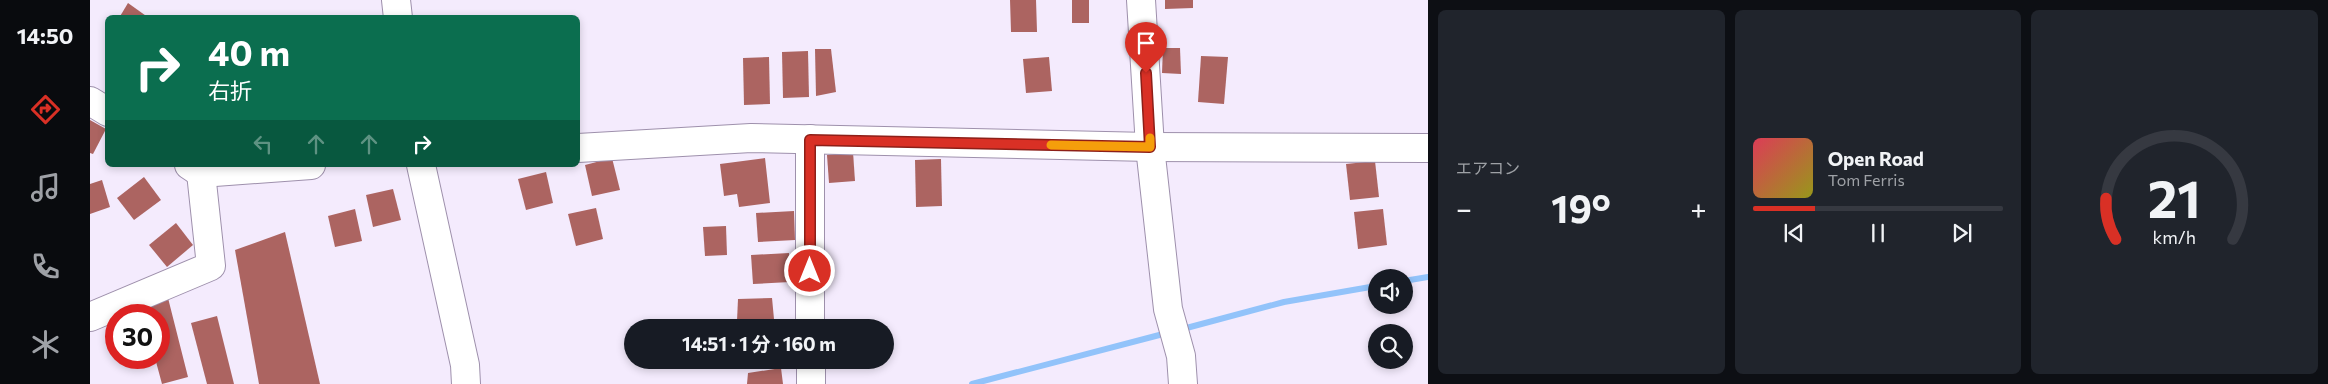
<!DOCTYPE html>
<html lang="ja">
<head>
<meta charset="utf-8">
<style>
  :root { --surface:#171b24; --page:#20242c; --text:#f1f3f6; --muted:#9ea1a6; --line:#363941; --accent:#d93025 }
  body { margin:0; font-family:Commissioner,"Noto Sans JP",sans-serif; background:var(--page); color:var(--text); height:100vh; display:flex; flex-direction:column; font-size:19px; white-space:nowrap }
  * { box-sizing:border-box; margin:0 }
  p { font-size:16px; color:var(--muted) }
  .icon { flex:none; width:28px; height:28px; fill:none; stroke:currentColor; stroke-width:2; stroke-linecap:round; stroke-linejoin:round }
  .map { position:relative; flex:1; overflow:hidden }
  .side { display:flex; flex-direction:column; gap:10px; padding:10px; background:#0d0f14; width:900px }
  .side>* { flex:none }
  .hud { position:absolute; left:15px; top:15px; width:475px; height:152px; border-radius:8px; box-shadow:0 2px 8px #0003; background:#0b6e4f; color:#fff; overflow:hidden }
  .fabs { position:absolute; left:1278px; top:269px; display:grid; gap:10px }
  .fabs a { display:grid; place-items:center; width:45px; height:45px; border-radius:50%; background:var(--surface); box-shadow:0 2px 8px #0003; font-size:25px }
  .speed { position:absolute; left:15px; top:304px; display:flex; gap:10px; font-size:25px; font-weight:700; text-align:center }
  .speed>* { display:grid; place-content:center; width:65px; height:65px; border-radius:50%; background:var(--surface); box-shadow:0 2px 8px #0003; line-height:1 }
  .speed .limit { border:8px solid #d22; background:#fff; color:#111 }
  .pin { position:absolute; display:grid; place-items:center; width:42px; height:42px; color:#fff; margin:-51px -21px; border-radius:50% 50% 50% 0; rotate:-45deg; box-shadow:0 0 5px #0007 }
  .pin .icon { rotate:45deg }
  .me { position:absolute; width:55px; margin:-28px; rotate:0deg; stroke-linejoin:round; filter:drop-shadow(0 0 4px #0008) }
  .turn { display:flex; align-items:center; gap:18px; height:105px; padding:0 20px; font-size:22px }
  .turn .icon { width:65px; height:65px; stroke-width:2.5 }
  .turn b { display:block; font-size:35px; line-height:42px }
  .lanes { display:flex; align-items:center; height:48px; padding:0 20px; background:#0003; justify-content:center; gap:25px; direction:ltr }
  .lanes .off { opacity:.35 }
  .big { font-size:38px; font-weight:700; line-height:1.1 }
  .side .widget { flex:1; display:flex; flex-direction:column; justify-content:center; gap:8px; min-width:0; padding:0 18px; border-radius:8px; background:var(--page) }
  .side .dial { align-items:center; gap:0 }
  .dial svg { height:130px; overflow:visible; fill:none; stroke:var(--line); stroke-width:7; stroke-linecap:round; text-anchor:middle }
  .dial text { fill:var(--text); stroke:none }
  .song { display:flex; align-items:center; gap:15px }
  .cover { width:60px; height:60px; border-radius:8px; background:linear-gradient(135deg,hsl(350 70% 55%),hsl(60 70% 35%)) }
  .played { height:5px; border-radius:2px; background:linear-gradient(90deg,var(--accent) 25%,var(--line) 25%) }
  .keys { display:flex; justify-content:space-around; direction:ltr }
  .heat { display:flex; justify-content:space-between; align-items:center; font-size:28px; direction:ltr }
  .side .tiles { flex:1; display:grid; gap:10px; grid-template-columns:repeat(3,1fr) }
  .trip { position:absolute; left:534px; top:319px; width:270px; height:50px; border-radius:25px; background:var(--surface); box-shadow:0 2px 8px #0003; font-weight:700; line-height:50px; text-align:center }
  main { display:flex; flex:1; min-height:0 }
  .menu { display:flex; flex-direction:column; width:90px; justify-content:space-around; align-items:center; background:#090b0e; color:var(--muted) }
  .menu .icon { width:35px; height:35px }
  .menu .active { color:var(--accent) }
  .menu b { font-size:22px; color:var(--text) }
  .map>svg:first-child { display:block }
</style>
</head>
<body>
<main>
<nav class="menu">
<b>14:50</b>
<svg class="icon active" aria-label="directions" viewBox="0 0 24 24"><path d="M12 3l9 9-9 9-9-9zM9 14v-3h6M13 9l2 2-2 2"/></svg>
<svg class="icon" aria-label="music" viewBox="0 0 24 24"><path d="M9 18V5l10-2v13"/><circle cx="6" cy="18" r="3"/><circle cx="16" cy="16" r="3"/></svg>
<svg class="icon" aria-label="phone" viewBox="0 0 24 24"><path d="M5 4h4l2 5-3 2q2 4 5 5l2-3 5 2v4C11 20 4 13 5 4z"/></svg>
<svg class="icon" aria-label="climate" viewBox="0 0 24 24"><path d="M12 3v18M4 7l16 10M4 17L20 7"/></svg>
</nav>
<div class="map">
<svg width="1338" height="384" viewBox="0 0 1338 384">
  <rect width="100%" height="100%" fill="#f4ebfd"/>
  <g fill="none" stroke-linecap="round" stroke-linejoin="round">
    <g stroke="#92c3fa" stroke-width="6">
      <path d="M1314,281L1338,277"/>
      <path d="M1089,330L1194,302L1286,286"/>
      <path d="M882,384L1077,333"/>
    </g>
  </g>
  <g fill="#ac6461">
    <path d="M920,0H946L947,32H921Z"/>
    <rect x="982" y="0" width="17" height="23"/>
    <path d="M1075,0H1103V8L1075,9Z"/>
    <path d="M38,3L59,18H29Z"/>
    <path d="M1073,48H1090L1091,74L1072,73Z"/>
    <path d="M725,49H741L746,92L726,96Z"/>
    <path d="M718,51L719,97L693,98L692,52Z"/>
    <path d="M1111,56L1138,57L1134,104L1108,102Z"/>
    <path d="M679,57L680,104L654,105L653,58Z"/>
    <path d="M959,57L962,91L936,93L933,59Z"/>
    <path d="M0,120L16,129L3,154L0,153Z"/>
    <path d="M763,152L765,181L739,183L737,155Z"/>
    <path d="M522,158L530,190L502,196L495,165Z"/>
    <path d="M675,158L680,203L649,207L647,194L634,196L630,164Z"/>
    <path d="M851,159L852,206L826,207L825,160Z"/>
    <path d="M1285,161L1289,197L1260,200L1256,164Z"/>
    <path d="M456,172L463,203L436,210L428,179Z"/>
    <path d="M54,177L71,200L44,220L27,198Z"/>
    <path d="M12,180L20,207L0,214V184Z"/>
    <path d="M303,189L311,220L283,227L276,195Z"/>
    <path d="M506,208L513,239L486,246L478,214Z"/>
    <path d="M265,209L272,241L245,247L238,216Z"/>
    <path d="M1293,209L1297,245L1268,249L1264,212Z"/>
    <path d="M704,211L705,240L668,242L666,213Z"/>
    <path d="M86,223L103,245L77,267L59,245Z"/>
    <path d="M636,226L637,255L615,256L613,227Z"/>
    <path d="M195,232L230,384H169L145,250Z"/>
    <path d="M699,253L700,282L663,284L661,255Z"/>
    <path d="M78,298L98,377L72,384L65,358H69V315H55L52,304Z"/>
    <path d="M682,298L684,319L647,321L648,299Z"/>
    <path d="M127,316L144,384H117L101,323Z"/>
    <path d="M633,360H674L675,364L634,368Z"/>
    <path d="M691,368L693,384H657L658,373Z"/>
  </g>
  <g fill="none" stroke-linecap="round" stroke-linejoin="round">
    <g stroke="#9e90ac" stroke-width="30">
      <g id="minor">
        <path d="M306,0L308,18"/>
        <path d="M1051,0L1060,147L1078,309L1091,356L1093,384"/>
        <path d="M0,101L18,112"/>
        <path d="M720,139V328"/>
        <path d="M488,148L661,138L1060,147L1338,148"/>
        <path d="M99,165L111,173L221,165"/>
        <path d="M331,165L375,365L376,384"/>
        <path d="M0,317L121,266L111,173"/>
        <path d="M721,360V384"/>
      </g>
    </g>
    <use href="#minor" stroke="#fff" stroke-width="28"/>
  </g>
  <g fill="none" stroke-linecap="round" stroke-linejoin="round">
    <g stroke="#8d1f18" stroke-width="12">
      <path id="route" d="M720,271V140L1060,147L1056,73"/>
    </g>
    <use href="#route" stroke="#d93025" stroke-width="9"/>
    <path stroke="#f59e0b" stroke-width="9" d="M961,145L1060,147V138"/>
  </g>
</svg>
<div class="fabs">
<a><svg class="icon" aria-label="sound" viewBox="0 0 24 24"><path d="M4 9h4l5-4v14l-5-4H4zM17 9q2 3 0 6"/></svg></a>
<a><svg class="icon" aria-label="search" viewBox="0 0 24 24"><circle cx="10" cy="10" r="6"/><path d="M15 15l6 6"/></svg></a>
</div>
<div class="speed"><div class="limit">30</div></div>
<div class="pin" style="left:1056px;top:73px;background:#d93025"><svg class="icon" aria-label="arrive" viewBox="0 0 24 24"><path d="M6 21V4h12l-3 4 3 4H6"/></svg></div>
<svg class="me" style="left:720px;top:271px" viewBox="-20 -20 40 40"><circle r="17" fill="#d93025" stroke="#fff" stroke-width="3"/><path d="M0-11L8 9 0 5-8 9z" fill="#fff"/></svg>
<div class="trip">14:51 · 1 分 · 160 m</div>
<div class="hud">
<div class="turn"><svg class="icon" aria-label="right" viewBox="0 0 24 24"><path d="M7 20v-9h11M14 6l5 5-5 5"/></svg><div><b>40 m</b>右折</div></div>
<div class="lanes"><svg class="icon off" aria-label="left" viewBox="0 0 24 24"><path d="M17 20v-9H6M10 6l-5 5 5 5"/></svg><svg class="icon off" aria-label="ahead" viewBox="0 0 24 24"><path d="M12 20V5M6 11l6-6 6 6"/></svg><svg class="icon off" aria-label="ahead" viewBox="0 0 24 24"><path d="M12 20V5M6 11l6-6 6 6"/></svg><svg class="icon" aria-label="right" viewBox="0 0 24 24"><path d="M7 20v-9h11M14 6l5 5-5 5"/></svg></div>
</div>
</div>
<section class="side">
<div class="tiles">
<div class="widget"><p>エアコン</p>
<div class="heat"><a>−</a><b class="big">19°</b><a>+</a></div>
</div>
<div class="widget">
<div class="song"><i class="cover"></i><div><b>Open Road</b><p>Tom Ferris</p></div></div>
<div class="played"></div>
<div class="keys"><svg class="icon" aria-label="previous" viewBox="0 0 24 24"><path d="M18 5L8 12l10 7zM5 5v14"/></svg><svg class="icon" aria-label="pause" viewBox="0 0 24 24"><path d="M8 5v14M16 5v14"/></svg><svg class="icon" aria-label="next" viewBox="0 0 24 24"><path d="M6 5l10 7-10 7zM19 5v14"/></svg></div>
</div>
<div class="widget dial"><svg viewBox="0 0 100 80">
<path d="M14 69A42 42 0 1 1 86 69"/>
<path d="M14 69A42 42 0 0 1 8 44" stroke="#d93025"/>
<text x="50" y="56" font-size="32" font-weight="700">21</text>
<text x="50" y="72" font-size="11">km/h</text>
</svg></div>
</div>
</section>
</main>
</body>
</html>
